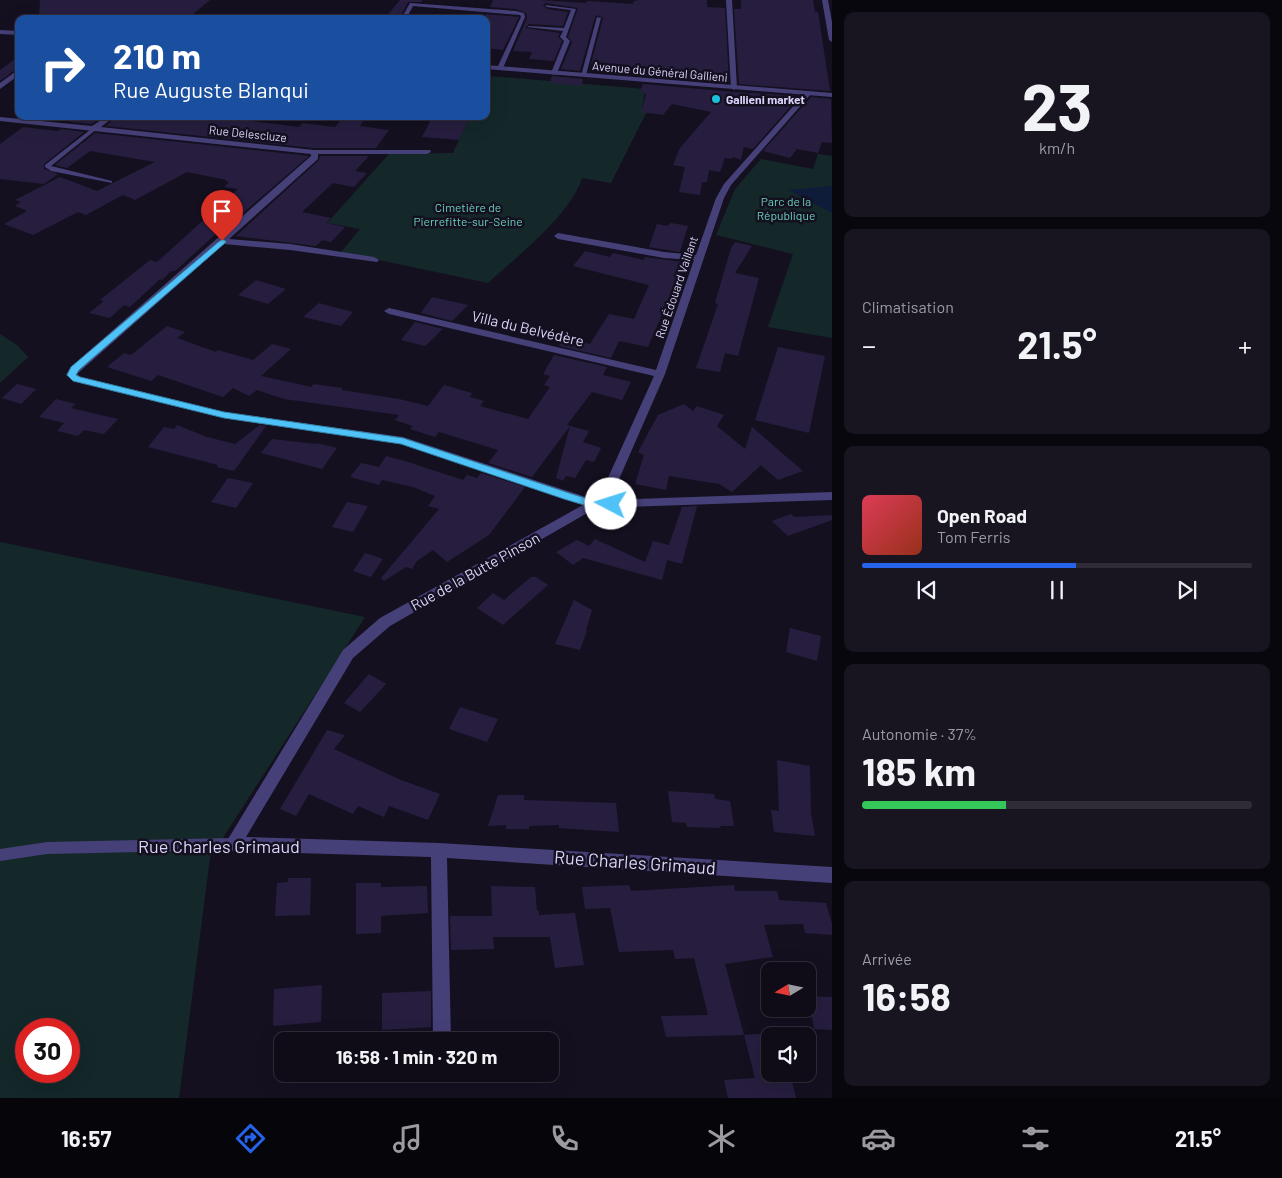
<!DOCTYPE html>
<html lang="fr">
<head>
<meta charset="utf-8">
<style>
  :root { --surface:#0f0c18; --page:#181521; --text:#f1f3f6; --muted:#9b9ba2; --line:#2f2c37; --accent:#2563eb }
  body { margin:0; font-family:Barlow,sans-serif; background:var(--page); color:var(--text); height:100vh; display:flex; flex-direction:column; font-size:19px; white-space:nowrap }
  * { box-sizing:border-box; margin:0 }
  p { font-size:16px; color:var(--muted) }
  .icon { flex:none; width:28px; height:28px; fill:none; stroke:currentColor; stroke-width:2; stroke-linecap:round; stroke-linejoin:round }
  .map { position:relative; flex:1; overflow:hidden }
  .details { display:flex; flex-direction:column; gap:12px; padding:12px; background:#08070d; width:450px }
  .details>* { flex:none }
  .hud { position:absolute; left:15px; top:15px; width:475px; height:105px; border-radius:10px; box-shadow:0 5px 20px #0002,0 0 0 1px var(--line); background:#1a4fa0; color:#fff; overflow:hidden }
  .needle { width:32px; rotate:260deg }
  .controls { position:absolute; left:761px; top:962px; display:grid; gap:10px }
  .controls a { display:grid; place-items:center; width:55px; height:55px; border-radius:10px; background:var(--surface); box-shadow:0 5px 20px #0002,0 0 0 1px var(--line); font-size:25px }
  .speed { position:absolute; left:15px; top:1018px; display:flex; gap:10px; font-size:25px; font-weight:700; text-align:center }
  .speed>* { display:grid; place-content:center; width:65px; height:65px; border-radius:50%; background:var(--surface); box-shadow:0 5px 20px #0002,0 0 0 1px var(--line); line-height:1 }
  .speed .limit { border:8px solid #d22; background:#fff; color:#111 }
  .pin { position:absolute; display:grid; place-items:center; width:42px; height:42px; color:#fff; margin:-51px -21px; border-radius:50% 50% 50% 0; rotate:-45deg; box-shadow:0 0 5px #0007 }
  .pin .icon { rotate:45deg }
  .me { position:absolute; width:55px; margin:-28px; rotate:275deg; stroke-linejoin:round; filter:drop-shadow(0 0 4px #0008) }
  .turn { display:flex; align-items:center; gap:18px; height:105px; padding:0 15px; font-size:22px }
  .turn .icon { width:65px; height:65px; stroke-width:2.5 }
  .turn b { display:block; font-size:35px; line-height:42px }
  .big { font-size:38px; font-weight:700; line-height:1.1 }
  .details .tile { flex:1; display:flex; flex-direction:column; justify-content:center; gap:8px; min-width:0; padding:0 18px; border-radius:10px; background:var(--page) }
  .details .dial { align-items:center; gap:0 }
  .dial b { font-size:65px; line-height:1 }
  .song { display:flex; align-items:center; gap:15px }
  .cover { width:60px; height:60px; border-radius:8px; background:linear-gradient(135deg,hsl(350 70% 55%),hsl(10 70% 35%)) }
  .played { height:5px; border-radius:2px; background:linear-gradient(90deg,var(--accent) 55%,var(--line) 55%) }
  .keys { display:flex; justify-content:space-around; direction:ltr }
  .heat { display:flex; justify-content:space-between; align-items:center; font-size:28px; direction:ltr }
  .charge { height:8px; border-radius:4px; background:linear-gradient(90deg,#34c759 37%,var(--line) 0) }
  .trip { position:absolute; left:274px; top:1032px; width:285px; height:50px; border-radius:10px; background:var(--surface); box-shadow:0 5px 20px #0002,0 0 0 1px var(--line); font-weight:700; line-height:50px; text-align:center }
  .dock { display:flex; height:80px; justify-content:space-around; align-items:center; background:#06050a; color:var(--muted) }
  .dock .icon { width:35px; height:35px }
  .dock .current { color:var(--accent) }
  .dock b { font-size:22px; color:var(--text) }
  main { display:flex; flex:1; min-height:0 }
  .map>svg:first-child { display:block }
</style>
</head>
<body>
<main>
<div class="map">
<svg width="832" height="1098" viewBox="0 0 832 1098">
  <rect width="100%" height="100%" fill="#141020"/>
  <g fill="#142829" fill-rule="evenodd">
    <path d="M489,76L645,89L642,108L648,109L611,183L582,178C571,215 516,257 488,283L341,252L360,229L327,223L389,154L453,153L470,116H486V82Z"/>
    <path d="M818,154L832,156V338L768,327L793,254L716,235L735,189L761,159L813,169Z"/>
    <path d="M0,334L17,345L28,357L0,383Z"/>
    <path d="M0,542L365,617L210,858L179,1098H0ZM26,1029H69V1071H26Z"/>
  </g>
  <path fill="#0f1c39" d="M832,186V213L788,190Z"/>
  <g fill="#271e3f">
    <path d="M40,0H210L187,19H39Z"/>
    <path d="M400,0H422V2H408L399,19H384Z"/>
    <path d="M493,0H540L586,3L587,1L633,4L634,1L639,0H707V7L725,8L729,83L645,76L647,69L591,64L603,18L597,15L595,17L580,71L561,69L572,42L568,37L578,8L545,3L543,5L547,9L568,12L563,26L529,24L525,28L560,33L558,37L562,41L554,61L529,59L532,52L513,51L527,18L526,13L516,9L490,7Z"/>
    <path d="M741,0H813L815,12H818L830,91L739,84L734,9H741Z"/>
    <path d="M486,14L519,17L503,50L486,48Z"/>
    <path d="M19,56V67L0,81V70Z"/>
    <path d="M552,76L583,79L582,86L550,83Z"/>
    <path d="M643,84L733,92L800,96L753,149L744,147L741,160L733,157L732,159L725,158L720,172L709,170L707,182H702L700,195L679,192L685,167L673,165L680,148L711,112L672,104L663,115L641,112L646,94L640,92Z"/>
    <path d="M811,97L831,99L832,143L822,142L818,153L797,149L790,158L763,151Z"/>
    <path d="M78,116H103L92,124L70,122Z"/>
    <path d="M117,116H257L252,121L299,127L303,123L335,127L343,117L367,116L360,126L389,130L376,148H314L106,126Z"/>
    <path d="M433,116H470L459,140L422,137Z"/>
    <path d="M23,127L58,131L61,129L84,132L44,164V169L58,174L44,184L0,179V144Z"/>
    <path d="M95,133L309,156L221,232H218L175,271H171L162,280L160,279L130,307L124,305L110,318L89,313L104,301L100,300L150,260L157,262L238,189L224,187L229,182L225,181L227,180L187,172L135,200L123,195L86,215L78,212L33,235L4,224L27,211L15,206L21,202L15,200L60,177L97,191L155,162L90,151L67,168L55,165Z"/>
    <path d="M320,156H369L355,171L367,173L354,187L333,183L302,212L331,218L326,223L345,227L331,242L322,240L316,246L236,236L319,160Z"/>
    <path d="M671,223L688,226L680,252L649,247L657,224L667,226Z"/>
    <path d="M735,242L752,246L735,273L759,278L738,356L725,353L720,372L696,368L718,304L715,303L731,248Z"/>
    <path d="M585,251L610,257L613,253L644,260L645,257L682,262L671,298H669L648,347L619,341L611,358L559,346L564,338L590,344L609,314L634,319L649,285L573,266Z"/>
    <path d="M256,280L286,289L268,304L238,295Z"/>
    <path d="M432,297L468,305L452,321L421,313Z"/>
    <path d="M319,303L326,305L353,312L341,326L303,317Z"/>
    <path d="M415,322L443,329L425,346L401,340Z"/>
    <path d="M167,326L185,332L177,338L216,352L218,350L253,360L272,344L291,349L261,376L312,387L313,384L342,388V390L399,399L428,406L444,385L472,393L470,397L484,401L480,406L528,419L550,387L544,385L550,376L543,374L554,355L607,367L603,375L631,382L622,400L592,392L567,425L570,426L532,477L488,463L498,450L439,432L435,437L410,429L413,426L395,420L399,415L284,399L257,390L249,396L233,388L223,397L158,375L151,381L107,367L124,353L131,355Z"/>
    <path d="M778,347L825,356L809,433L755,420Z"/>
    <path d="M17,384L36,389L21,404L2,398Z"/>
    <path d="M56,399L76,404L71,408L118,419L104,434L84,430L78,436L57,431L64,423L39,417Z"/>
    <path d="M684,404L693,411L697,406L724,415L717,426L745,449L752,427L803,471L778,480L761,465L732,492L719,484L669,476L666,490L635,484L644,455L638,452L658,415Z"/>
    <path d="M177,425L207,437L235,444L260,425L266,426L234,471L217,467L218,465L148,447L164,427L174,429Z"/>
    <path d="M570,426L589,431L583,442L601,448L594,462L586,460L575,478L566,476L563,481L556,478Z"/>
    <path d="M272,439L316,444L317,443L337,448L322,469L261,453Z"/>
    <path d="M386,456L405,461L463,480L467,475L477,478L481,473L525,487L489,535L447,562L433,550L417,561L412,569L406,567L384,581L381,578L439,509L428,506L435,496L413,487L382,480L379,485L350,477L361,463L379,467Z"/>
    <path d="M228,478L253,483L236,508L211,502Z"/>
    <path d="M347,502L368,506L353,532L332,527Z"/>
    <path d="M697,506L682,564L667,560L662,580L583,558L573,565L556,552L577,540L589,546L595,539L645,562L653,541L669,545L682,507Z"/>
    <path d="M791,514L794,517L832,515V520L788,536L772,521Z"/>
    <path d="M365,553L383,559L371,577L353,571Z"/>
    <path d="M531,577H536L548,585L503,625L477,608L493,593L504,600Z"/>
    <path d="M574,600L592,610L586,630L587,631L580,650L555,644Z"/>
    <path d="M790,628L821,636L817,661L786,652Z"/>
    <path d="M369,674L386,684L360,712L344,703Z"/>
    <path d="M460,707L498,719L487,742L449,729Z"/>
    <path d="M327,730L345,735L334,749L401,780L440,794L428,820L389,806L384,817L358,806L353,814L309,794L296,816L280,809Z"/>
    <path d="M777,760L810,766L811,813L815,836L774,832L771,810L779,811Z"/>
    <path d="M668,791L714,794L715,799L730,801L734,826H720L721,828L687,827L686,823L672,822Z"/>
    <path d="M498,795H524V800L616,803L619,832L559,828V825L529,826V829H506V825L488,826Z"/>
    <path d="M288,878H311L310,915L275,916L277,883L288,882Z"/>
    <path d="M356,883H381V887L427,886L428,913L381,916V933L356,934Z"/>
    <path d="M629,885L631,891L734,885L735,891H777L779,900L826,903L832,924V935L805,933L803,924L764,925L773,957L725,964L744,1035L666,1037L661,1016L708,1015L694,958L675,959L673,950L619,952L610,908L585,909L582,887Z"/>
    <path d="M491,886L535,887L537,911H539V915L575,913L584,965L555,968L550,937H493L494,949L451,950L450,916H492Z"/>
    <path d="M322,985L321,1022L273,1026L274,989Z"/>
    <path d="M431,991V1027L382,1030V993Z"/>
    <path d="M808,996L832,997V1030L814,1029Z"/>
    <path d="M770,1033V1078L791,1077L796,1098H728L724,1080L755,1078L744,1035Z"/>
  </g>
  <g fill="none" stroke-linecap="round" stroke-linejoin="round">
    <g fill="#464079" fill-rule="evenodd">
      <path d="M410,3L516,11L524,13L525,17L503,68L500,70L497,68L521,17L520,15L413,6L406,19H401Z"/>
      <path d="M545,5L576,9L566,37L570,41L557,73L554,75L551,73L564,41L560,37L563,31L527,27L529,26L564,28L571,10L547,7Z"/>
      <path d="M597,17L601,18L586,75L581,76Z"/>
      <path d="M95,126L97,127V129L51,166L112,181V183L51,171L45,167V165Z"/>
      <path d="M233,838L238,840L239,844L238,848L233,850L47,854L0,861V849L47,842Z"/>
    </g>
    <g fill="#464079" fill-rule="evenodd">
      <path d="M726,0H732L737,88L734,90L731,88Z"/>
      <path d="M822,0H828L832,22V42L829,40Z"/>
      <path d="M19,69V75L0,89V83Z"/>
      <path d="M805,93L811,94L731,185L724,198L665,374L613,493L607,500L832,492V500L596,508L390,626L353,658L246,837L439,843L832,867V883L447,858L451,1041H433L431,857L233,851L227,849L225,844L343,650L380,618L583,505L402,444L224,418L73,381L66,375L71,367L311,156V154L0,121V117L92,126L107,116H115L101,127L314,150H430L431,152L427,154H318V159L229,239L290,244L374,257L379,260L377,262L290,250L224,244L77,374L81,377L224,412L403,437L592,499L602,491L654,376L389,314L384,311L389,308L656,370L694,260L664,258L558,239L554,236L558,233L664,252L696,255L716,198L724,184Z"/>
    </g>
    <g fill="#464079" fill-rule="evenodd">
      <path d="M0,30L19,31V35L0,34Z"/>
      <path d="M486,65L832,93V97L486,69Z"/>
    </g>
  </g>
  <path fill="#4fc3f7" stroke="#337fa1" d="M222,239L226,241L225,243L79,370L76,375L80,377L224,412L403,438L572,494L595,501L615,502L617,504L615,507L594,508L564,499L401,444L224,418L73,381L67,375L71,367Z"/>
  <circle fill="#1bbfde" stroke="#141020" stroke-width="2" cx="716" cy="99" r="5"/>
  <g text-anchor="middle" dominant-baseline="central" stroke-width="5" stroke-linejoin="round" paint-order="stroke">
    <g font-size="12" fill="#dbd4fa" stroke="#141020">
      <text transform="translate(660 71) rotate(5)">Avenue du Général Gallieni</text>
      <text transform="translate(248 133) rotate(6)">Rue Delescluze</text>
      <text transform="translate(676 287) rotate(-71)">Rue Édouard Vaillant</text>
    </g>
    <g font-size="12" font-weight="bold" fill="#dbd4fa" stroke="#141020" text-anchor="start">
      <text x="726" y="99">Gallieni market</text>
    </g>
    <g font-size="12" fill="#69d1bd" stroke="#141020">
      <text x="786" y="201">Parc de la<tspan x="786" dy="14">République</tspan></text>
      <text x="468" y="207">Cimetière de<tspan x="468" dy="14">Pierrefitte-sur-Seine</tspan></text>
    </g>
    <g font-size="15" fill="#dbd4fa" stroke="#141020">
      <text transform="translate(528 328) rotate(13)">Villa du Belvédère</text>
      <text transform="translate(475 571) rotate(-29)">Rue de la Butte Pinson</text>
    </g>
    <g font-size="18" fill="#dbd4fa" stroke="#141020">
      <text x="219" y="846">Rue Charles Grimaud</text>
      <text transform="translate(635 862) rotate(4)">Rue Charles Grimaud</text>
    </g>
  </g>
</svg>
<div class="controls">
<a><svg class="needle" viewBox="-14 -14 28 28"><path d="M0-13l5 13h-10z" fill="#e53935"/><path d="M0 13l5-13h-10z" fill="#9b9ba2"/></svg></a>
<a><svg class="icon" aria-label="sound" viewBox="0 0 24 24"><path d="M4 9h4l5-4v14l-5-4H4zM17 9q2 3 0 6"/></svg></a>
</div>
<div class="speed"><div class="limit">30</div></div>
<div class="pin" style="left:222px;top:241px;background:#d93025"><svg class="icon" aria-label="arrive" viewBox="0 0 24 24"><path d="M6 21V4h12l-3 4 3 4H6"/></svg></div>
<svg class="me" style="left:611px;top:504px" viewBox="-20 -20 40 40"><circle r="19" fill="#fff"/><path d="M0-13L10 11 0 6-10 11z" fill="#4fc3f7"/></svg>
<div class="trip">16:58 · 1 min · 320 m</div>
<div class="hud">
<div class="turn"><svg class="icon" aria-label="right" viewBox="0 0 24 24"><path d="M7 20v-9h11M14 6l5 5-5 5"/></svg><div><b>210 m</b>Rue Auguste Blanqui</div></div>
</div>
</div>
<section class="details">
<div class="tile dial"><b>23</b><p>km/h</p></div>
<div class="tile"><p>Climatisation</p>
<div class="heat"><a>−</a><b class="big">21.5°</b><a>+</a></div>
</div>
<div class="tile">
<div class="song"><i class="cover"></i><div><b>Open Road</b><p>Tom Ferris</p></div></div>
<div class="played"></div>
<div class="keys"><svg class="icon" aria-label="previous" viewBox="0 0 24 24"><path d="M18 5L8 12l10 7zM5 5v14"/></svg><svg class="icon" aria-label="pause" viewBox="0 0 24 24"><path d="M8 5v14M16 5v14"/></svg><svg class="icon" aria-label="next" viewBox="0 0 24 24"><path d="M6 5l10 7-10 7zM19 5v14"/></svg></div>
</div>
<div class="tile"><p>Autonomie · 37%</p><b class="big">185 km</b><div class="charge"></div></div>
<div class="tile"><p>Arrivée</p><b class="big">16:58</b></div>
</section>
</main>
<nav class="dock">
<b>16:57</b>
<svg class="icon current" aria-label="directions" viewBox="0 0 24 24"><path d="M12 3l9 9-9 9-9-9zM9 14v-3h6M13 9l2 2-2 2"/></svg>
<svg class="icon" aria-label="music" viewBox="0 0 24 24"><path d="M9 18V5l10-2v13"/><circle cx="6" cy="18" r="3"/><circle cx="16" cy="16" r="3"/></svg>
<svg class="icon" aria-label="phone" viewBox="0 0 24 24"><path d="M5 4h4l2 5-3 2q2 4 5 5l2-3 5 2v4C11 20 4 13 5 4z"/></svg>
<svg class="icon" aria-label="climate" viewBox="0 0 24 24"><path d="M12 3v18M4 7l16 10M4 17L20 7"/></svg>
<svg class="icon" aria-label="car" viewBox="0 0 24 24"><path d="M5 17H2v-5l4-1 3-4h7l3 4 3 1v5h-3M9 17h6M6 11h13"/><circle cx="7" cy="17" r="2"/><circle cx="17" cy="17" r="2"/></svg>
<svg class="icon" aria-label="filters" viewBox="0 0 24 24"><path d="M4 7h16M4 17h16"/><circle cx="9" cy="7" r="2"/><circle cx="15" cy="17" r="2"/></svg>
<b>21.5°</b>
</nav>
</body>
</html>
